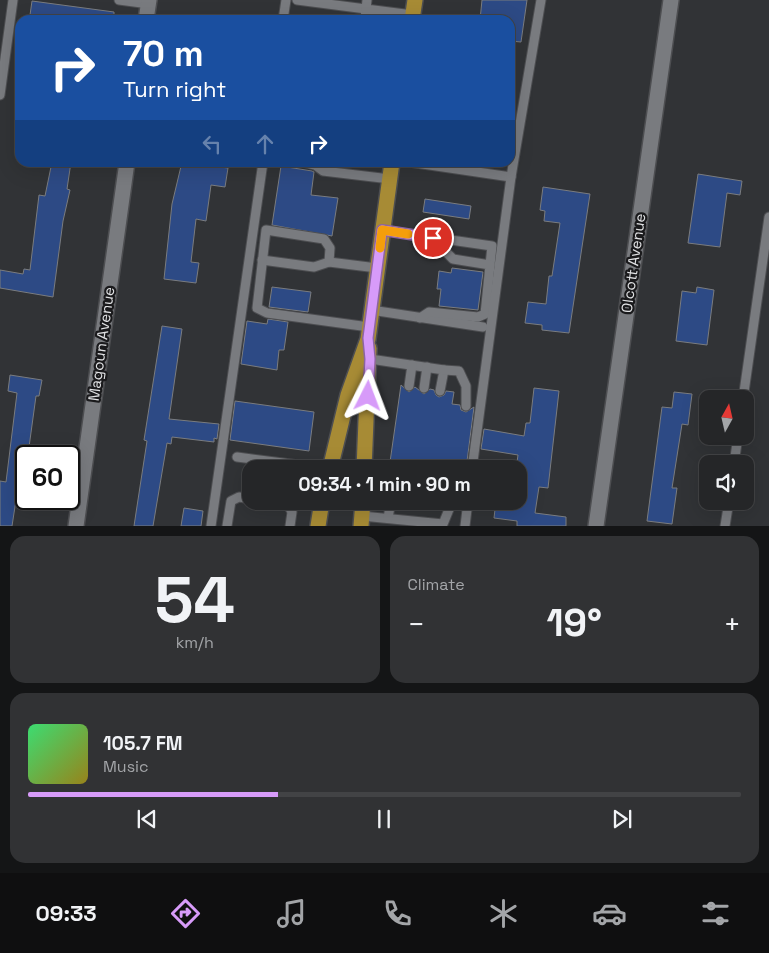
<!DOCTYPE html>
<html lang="en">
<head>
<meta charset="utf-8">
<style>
  :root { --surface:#252628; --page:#313234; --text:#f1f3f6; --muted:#a3a5a8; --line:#424345; --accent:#d79bf9 }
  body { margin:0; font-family:"Space Grotesk",sans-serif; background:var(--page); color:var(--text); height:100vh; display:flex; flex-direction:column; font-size:19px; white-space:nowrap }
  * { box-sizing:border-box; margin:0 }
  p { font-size:16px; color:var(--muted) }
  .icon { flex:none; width:28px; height:28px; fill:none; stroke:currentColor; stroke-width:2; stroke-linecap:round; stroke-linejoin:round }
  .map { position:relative; height:526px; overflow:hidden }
  .sheet { display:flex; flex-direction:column; gap:10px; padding:10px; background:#141516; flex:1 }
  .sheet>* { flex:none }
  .guide { position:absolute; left:15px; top:15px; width:500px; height:152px; border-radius:15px; box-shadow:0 5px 20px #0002,0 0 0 1px var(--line); background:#1a4fa0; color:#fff; overflow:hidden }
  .needle { width:32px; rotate:8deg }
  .tools { position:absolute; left:699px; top:390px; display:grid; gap:10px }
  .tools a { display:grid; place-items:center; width:55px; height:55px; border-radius:10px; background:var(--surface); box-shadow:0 5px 20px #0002,0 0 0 1px var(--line); font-size:25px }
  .speed { position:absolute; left:15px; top:445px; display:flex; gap:10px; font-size:25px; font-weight:700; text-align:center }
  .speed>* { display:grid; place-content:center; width:65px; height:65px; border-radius:50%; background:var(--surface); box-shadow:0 5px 20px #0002,0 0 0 1px var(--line); line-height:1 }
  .speed .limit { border:2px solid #111; border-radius:8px; background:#fff; color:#111 }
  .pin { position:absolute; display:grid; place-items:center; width:42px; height:42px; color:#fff; margin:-21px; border:2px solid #fff; border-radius:50%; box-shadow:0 1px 5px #0007 }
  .me { position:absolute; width:55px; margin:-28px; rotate:3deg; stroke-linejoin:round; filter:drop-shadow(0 0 4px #0008) }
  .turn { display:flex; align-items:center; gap:18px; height:105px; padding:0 25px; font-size:22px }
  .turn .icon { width:65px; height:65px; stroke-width:2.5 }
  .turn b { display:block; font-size:35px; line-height:42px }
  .lanes { display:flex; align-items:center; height:48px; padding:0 25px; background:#0003; justify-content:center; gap:25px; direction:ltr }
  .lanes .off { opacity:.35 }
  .big { font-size:38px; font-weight:700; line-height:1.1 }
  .sheet .tile { flex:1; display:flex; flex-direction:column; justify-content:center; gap:8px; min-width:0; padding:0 18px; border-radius:15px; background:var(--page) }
  .sheet .dial { align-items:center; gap:0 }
  .dial b { font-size:65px; line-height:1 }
  .song { display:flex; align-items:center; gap:15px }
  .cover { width:60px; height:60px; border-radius:8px; background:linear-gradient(135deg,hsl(140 70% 55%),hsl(50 70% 35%)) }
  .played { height:5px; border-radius:2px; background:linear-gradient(90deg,var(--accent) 35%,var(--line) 35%) }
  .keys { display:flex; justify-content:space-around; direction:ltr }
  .heat { display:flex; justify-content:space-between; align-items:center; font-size:28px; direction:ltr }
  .sheet .tiles { flex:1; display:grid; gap:10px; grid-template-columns:1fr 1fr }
  .tile:last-child { grid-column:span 2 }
  .trip { position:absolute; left:242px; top:460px; width:285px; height:50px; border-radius:15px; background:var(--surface); box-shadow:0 5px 20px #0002,0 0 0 1px var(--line); font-weight:700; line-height:50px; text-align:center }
  .menu { display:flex; height:80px; justify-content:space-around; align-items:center; background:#0f0f10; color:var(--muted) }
  .menu .icon { width:35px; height:35px }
  .menu .current { color:var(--accent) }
  .menu b { font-size:22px; color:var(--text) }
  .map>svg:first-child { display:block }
</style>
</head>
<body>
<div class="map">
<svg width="769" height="526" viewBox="0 0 769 526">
  <rect width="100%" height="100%" fill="#313336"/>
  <g fill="#2d4a85" stroke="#7a7c7f">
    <path d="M482,0H527L521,42L510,41V20H480Z"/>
    <path d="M32,1L114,12V20H66L30,15Z"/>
    <path d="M52,162H71L67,189L70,190L63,221L53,297L0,288V270L23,274L24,269L30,270L39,195L45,196Z"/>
    <path d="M182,162L228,168L225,187L211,185L206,221L196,219L191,262L199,263L196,283L164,279L172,204Z"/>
    <path d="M281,166L312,171L314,172L311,195L338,198L332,236L272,225Z"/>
    <path d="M698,174L742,181L740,195L727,193L720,247L688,243Z"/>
    <path d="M543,187L590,194L569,333L542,330V325L525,323L528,302L546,304L549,276H552L560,223L544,221L545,211L540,210Z"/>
    <path d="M425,199L471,206L469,219L423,212Z"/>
    <path d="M452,268L483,272L478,310L439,306L441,289H437L439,271L451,273Z"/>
    <path d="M272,287L311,292L308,312L269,307Z"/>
    <path d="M697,287L714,290L707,345L676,341L682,291L696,293Z"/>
    <path d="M268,319L288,322L284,350H279L277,370L241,364L247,321L267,324Z"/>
    <path d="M162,326L182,329L169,419L219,424L217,439L214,438V442L172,437L171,444L167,443L153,526H134L147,441L144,440Z"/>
    <path d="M10,375L42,380L39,396H36L26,469L21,468L12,526H0V481L6,482L17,393L8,391Z"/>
    <path d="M401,385L409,392L415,387L424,394L430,389L434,390L436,395L439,397L444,395L446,391L454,392L452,404L460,405L461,410L466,412L474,407L466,469H389Z"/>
    <path d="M534,388L559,391L548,488L539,487L535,513L566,517V526H517V521L494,518L496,501L519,504V469H516L518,455L481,449L484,429L524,436L526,423H530Z"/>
    <path d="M674,392L692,394L688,425L682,424L672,488H677L672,524L647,521L662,407L672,408Z"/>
    <path d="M235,401L314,412L309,451L230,440Z"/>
    <path d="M184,508L203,511L201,526H181Z"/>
  </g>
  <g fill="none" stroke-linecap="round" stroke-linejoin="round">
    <g stroke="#4d4e51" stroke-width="11">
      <g id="lane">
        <path d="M119,0L149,4"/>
        <path d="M297,0L366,9L365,20"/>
        <path d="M367,0L366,9L413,15"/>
        <path d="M283,20L286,0"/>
        <path d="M0,95L13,0"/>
        <path d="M302,162L315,165L323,171L390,179"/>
        <path d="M409,162L511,177"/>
        <path d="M382,230L492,246L490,265"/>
        <path d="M262,260L314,267L329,262L377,268"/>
        <path d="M329,262L330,248L324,239L266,230L257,308L267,313L369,327"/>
        <path d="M371,310L483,327"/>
        <path d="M420,318L429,312L478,317L485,314L490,265L453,259L433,239"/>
        <path d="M370,359L444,370L440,391"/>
        <path d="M444,370L459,371L466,386V406"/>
        <path d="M409,386L412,365"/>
        <path d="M424,388L427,367"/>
        <path d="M743,399L769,217"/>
        <path d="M237,457L330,469"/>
        <path d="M734,464L738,436"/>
        <path d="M472,469L511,177L541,0"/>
        <path d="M265,501L288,505L292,512L290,526"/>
        <path d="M362,516L443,524L450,507"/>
        <path d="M388,518L391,501"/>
        <path d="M211,526L263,162"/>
        <path d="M227,526L231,501L239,497L251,499"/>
        <path d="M465,526L468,501"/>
        <path d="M725,526L729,501"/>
      </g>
    </g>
    <g stroke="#4d4e51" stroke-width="18">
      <g id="street">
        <path d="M146,20L149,0"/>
        <path d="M76,526L127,162"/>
        <path d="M596,526L671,0"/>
      </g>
    </g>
    <g stroke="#4d4e51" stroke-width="18">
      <g id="primary">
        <path d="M412,20L415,0"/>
        <path d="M330,469L348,395L368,339L392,162"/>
        <path d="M364,469L369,348"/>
        <path d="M318,526L322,501"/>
        <path d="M361,526L363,501"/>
      </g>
    </g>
    <use href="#lane" stroke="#797b7f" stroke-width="9"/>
    <use href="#street" stroke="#797b7f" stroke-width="15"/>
    <use href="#primary" stroke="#a78b35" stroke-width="15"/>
  </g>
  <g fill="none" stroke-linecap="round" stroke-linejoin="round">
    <g stroke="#8c65a2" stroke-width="12">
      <path id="route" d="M368,396L370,359L368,338L382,230L433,238"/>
    </g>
    <use href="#route" stroke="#d79bf9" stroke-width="9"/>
    <path stroke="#f59e0b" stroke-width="9" d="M380,248L382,230L408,234"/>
  </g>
  <g text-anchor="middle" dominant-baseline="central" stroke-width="4.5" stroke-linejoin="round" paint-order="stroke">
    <g font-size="15" fill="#e2e3e5" stroke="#1a1a1c">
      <text transform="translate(633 263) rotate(-82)">Olcott Avenue</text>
      <text transform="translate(101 344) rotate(-82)">Magoun Avenue</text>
    </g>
  </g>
</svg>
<div class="tools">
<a><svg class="needle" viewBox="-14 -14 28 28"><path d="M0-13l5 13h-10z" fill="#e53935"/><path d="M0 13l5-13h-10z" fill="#a3a5a8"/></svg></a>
<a><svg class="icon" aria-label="sound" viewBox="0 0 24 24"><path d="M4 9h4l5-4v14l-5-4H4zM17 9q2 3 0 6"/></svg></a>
</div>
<div class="speed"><div class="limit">60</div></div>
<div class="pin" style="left:433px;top:238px;background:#d93025"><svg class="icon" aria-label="arrive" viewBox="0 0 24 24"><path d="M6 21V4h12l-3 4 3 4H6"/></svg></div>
<svg class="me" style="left:368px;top:396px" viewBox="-20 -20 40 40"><path d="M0-17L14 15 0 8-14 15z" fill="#d79bf9" stroke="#fff" stroke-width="4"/></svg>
<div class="trip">09:34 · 1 min · 90 m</div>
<div class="guide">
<div class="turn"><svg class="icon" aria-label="right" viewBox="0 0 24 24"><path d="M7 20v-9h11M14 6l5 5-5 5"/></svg><div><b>70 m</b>Turn right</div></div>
<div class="lanes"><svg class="icon off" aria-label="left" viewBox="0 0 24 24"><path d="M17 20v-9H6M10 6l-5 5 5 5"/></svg><svg class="icon off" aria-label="ahead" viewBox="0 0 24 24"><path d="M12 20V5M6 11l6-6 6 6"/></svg><svg class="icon" aria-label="right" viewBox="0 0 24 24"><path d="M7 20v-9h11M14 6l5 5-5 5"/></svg></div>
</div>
</div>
<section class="sheet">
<div class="tiles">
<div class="tile dial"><b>54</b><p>km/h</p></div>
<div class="tile"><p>Climate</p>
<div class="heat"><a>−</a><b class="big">19°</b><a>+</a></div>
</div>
<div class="tile">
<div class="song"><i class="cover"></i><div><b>105.7 FM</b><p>Music</p></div></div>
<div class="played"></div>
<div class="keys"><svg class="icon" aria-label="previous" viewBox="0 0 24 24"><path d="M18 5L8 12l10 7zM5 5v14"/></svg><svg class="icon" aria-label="pause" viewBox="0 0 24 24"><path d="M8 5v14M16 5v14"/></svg><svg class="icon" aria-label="next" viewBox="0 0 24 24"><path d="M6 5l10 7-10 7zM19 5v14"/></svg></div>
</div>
</div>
</section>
<nav class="menu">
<b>09:33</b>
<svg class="icon current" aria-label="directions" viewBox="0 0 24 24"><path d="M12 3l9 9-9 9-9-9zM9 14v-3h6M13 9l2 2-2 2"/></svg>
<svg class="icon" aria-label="music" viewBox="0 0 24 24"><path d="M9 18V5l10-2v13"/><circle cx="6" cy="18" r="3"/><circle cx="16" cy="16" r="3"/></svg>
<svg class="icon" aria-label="phone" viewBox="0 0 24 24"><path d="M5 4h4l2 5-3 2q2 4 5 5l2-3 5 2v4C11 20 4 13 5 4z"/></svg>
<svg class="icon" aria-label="climate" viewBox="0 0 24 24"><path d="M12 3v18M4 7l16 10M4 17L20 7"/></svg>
<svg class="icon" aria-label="car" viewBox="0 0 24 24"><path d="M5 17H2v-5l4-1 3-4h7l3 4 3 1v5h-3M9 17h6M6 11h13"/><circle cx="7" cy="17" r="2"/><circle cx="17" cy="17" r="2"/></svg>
<svg class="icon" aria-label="filters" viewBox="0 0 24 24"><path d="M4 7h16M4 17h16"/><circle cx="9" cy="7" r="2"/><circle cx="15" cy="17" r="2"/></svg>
</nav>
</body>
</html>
